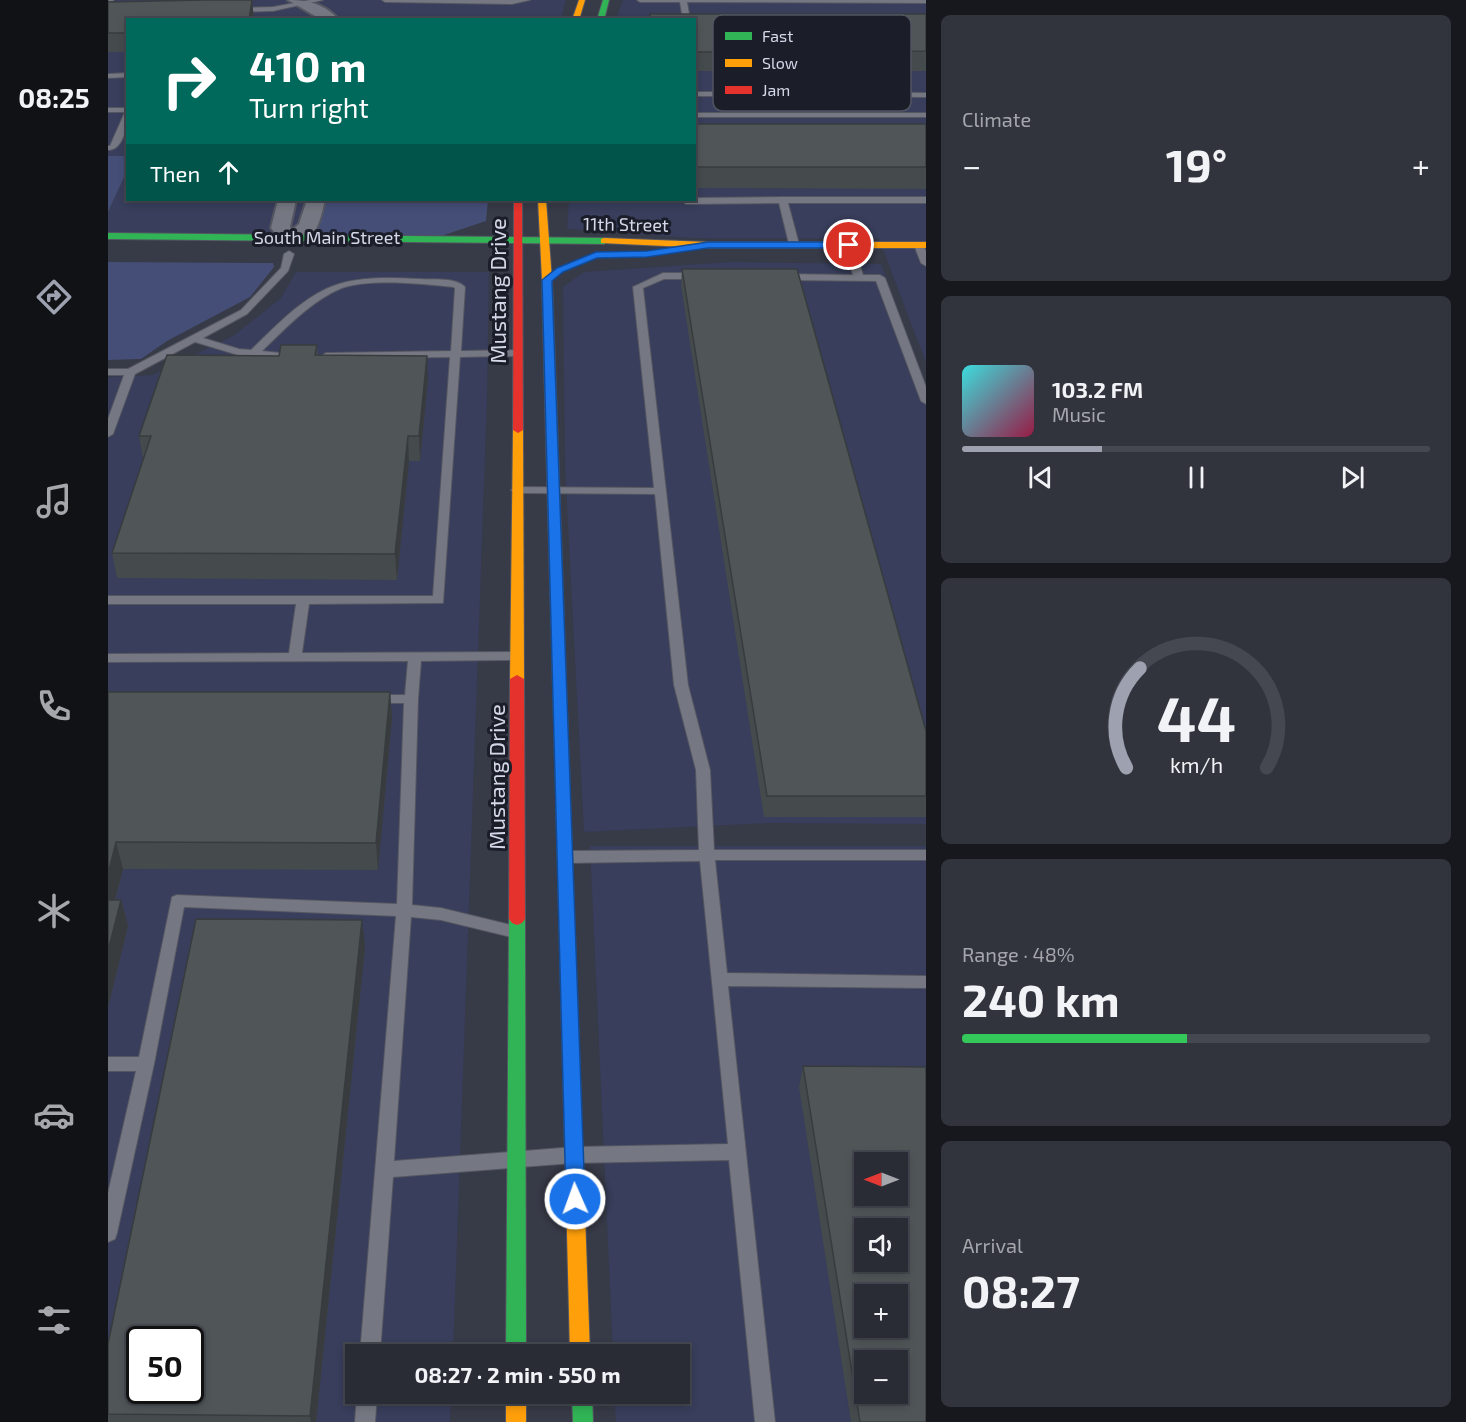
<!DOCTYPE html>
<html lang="en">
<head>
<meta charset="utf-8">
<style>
  :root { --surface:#292c35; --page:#31343d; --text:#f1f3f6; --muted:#a5a7ad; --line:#454850; --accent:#9da1b0 }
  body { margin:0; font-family:"Exo 2",sans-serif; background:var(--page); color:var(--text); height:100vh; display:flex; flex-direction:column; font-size:22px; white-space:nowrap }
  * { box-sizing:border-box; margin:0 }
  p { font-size:20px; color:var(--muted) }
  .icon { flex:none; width:33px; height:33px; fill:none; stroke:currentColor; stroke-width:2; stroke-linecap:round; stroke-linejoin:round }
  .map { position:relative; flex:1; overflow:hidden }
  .sheet { display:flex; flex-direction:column; gap:15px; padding:15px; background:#17181d; width:540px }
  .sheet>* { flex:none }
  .hud { position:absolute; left:18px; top:18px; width:570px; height:183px; border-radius:0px; box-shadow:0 3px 9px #0003,0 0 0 2px var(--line); background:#00695c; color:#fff; overflow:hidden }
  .needle { width:39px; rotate:270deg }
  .controls { position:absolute; left:746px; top:1152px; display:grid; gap:12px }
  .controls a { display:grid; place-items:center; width:54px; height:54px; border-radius:0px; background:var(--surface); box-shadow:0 3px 9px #0003,0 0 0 2px var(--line); font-size:30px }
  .speed { position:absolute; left:18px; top:1326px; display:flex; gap:12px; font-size:30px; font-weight:700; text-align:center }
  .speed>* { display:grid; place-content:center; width:78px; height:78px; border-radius:50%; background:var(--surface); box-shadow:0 3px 9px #0003,0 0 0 2px var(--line); line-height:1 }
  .speed .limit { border:3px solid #111; border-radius:9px; background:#fff; color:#111 }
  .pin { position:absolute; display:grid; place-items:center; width:51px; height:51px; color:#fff; margin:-26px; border:3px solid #fff; border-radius:50%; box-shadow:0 2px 6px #0007 }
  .me { position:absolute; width:66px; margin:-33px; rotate:358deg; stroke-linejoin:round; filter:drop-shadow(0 0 4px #0008) }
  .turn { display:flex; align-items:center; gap:21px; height:126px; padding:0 24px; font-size:27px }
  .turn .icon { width:78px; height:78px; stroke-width:2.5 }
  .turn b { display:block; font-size:42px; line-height:51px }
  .then { display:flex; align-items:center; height:57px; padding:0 24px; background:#0003; gap:12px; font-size:22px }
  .big { font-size:45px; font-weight:700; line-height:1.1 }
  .sheet .widget { flex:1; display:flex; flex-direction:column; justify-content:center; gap:9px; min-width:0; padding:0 21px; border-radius:9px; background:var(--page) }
  .sheet .dial { align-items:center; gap:0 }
  .dial svg { height:156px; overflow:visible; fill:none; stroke:var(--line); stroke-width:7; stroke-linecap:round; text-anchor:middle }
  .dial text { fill:var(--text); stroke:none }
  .song { display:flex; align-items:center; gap:18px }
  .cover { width:72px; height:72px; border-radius:9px; background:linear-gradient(135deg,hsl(180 70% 55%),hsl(340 70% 35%)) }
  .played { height:6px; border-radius:3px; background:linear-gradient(90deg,var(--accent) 30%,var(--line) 30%) }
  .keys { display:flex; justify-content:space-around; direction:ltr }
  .heat { display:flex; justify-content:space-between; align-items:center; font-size:33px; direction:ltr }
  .charge { height:9px; border-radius:4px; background:linear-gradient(90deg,#34c759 48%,var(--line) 0) }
  .trip { position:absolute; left:237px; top:1344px; width:345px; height:60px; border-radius:0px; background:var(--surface); box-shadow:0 3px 9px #0003,0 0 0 2px var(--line); font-weight:700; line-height:60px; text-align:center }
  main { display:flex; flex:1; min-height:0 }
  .menu { display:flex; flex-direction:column; width:108px; justify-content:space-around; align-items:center; background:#101215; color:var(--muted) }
  .menu .icon { width:42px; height:42px }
  .menu .active { color:var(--accent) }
  .menu b { font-size:27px; color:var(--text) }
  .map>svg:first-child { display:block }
</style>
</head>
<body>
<main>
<nav class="menu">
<b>08:25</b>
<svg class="icon active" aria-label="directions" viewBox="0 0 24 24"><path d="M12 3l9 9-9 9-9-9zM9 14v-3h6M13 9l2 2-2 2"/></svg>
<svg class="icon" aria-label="music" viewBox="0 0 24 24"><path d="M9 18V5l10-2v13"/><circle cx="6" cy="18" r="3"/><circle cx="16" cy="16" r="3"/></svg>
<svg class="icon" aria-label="phone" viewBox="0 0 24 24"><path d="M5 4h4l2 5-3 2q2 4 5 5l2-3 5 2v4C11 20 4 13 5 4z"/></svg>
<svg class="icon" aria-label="climate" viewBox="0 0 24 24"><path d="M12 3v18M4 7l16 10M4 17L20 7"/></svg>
<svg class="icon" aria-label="car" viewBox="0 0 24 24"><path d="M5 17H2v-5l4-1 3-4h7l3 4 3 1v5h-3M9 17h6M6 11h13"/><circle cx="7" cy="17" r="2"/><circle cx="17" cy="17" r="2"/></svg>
<svg class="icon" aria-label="filters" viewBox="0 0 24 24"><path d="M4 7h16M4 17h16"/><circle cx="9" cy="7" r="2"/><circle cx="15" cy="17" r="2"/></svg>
</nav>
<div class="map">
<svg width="818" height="1422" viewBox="0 0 818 1422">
  <rect width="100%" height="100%" fill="#373a47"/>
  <g fill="#383e5b" fill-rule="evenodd">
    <path d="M0,0H458L453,20H20L19,156H0Z"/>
    <path d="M515,0H818V363L771,239L582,238L459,229L461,200H586V20L508,19Z"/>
    <path d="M19,171L20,200H215L209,234L0,233V212Z"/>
    <path d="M622,262L773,264L818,385V824L661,823L476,832L457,467L455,287L476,272Z"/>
    <path d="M188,272H381L379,399L345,1354H248V1394H343L342,1422H0V377L45,375L125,336L173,298ZM32,1340H82V1390H32Z"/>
    <path d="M482,846H818V1422H508L506,1394H572V1354H505ZM756,1162H789V1196H756ZM756,1228H789V1262H756ZM756,1294H789V1328H756ZM756,1360H789V1394H756Z"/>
  </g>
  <g fill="#454e77">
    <path d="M0,156H20L19,171L0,212Z"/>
    <path d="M215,200H380L378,221L333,236L209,234Z"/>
    <path d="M0,262L165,263L166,267L142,297L59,341L33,359L0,360Z"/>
  </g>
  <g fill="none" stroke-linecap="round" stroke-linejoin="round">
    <g stroke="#545661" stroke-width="2">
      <g id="lane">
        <path d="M0,0H6L3,2Z"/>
        <path d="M202,0H215L165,11L128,12L125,10L128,8L165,7Z"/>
        <path d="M274,0H422L404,4L277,2Z"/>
        <path d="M529,0H818V3L579,2L582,20H575L572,2H532Z"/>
        <path d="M747,72L751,74L759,92L818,93V97L586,96V92H752L743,74Z"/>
        <path d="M20,73V77L0,78V74Z"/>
        <path d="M0,108H20C20,121 17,150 0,150V146H2L17,112H0Z"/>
        <rect x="586" y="113" width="232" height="4"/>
        <path d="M675,197H818V203H680L691,244L686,247L681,244L671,203L578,204L574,201L586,198Z"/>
        <path d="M741,242L746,245L755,275H772L777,278L818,387V404L813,401L768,281L674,280L669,277L674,274L745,275L736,245Z"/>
        <path d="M811,242L814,243L818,251V266L813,263L806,245Z"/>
        <path d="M181,251L186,254L180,271L139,314L95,338L131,349L143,350C167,327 197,294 231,284C257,276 286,278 313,279C326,280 347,277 357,287L353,351L409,350L414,353L409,356L352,357L335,603L201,604L194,653L409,652L415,656L409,660L313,661L310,699L304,905L333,908L407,926L413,928L415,932L413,936L407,938L333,920L303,917L286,1161L466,1147L620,1144L592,861L457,863L452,861L450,857L452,853L457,851L591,850L588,770L566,685L547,494L409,493L403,490L409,487L546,488L525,287L555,273H592L597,276L592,279H556L535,288L580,685L602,770L606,850H818V860H607L619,973L818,976V988L620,986L667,1422H647L621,1160L466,1163L285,1177L272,1354H252L288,916L76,907L46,1064L9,1233L7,1239L0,1242V1193L28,1071H0V1057H31L64,897L69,895L289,904L296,703H266L259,699L266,695H297L300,661L0,662V654L181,653L188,604H0V596H325L342,357L218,359L213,356L218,353L343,351L347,288L345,287C315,284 263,278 234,288C204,300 177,329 154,351L182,354L183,356L178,359L130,355L87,342L27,374L5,434L0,437V419L16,375H0V369H20L133,310L173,268L176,254Z"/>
        <path d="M249,1394H269L267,1422H247Z"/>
      </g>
    </g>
    <g stroke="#545661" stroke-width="4">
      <g id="street">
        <path d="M180,0C200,0 217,4 231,20H214Z"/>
        <path d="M170,200H188L182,227L185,229L191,224L199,200H217C215,208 213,219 209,227C207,232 202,234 198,237C184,247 173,242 163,228Z"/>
      </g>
    </g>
    <g stroke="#545661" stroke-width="2">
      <g id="fast">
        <path d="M495,0H501L496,20H489Z"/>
        <path d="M0,233L496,238L500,241L496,244L0,239Z"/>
        <path d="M445,474L451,477L462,794L460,798H450L448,794L439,477Z"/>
        <path d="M409,913L414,915L417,919L418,1354H398L401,919L404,915Z"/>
        <path d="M464,1394H484L485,1422H465Z"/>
      </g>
    </g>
    <g stroke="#545661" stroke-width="2">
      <g id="slow">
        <path d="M471,0H477L471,20H464Z"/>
        <path d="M430,200H438L444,280L451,477L445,480L439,477L434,280Z"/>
        <path d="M496,238L600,242H818V248H600L493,243V239Z"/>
        <path d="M410,427L415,430L416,679L409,683L402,679L405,430Z"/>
        <path d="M455,789L460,790L462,794L482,1354H462L448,794L450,790Z"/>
        <rect x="398" y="1394" width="20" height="28"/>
      </g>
    </g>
    <g stroke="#545661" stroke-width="2">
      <g id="jam">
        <path d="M406,200H414L415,430L410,433L405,430Z"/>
        <path d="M409,675L416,679L417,919L414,923L409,925L404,923L401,919L402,679Z"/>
      </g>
    </g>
    <use href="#lane" fill="#757782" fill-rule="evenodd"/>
    <use href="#street" fill="#757782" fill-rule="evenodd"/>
    <use href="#fast" fill="#30b455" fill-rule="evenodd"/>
    <use href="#slow" fill="#ff9f0a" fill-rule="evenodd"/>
    <use href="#jam" fill="#e5322d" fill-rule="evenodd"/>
  </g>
  <g fill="#454a4c">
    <path d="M144,0L146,20H20V52H0V2Z"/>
    <path d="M542,14H818V71H586V20H542Z"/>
    <path d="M586,124H818V189L586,188Z"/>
    <path d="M574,269L818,731V817H656L573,286Z"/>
    <path d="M209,345L210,355L320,379L312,461H301L289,580L9,578L4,553L35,459L31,436L171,356Z"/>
    <path d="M0,692H282L284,718L270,870L15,869L7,900H13L20,926L0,1007Z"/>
    <path d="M257,947L208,1422H0V1344Z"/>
    <path d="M695,1066L818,1422H743L691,1087Z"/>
  </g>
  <g fill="#383c3e">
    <path d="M144,0L146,20H141Z"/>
    <path d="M319,356L320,379L312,461L311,436Z"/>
    <path d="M300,436L301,461L289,580L287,554Z"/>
    <path d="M282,692L284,718L270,870L268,843Z"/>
    <path d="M8,842L15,869L0,926V874Z"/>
    <path d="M13,900L20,926L0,1007V951Z"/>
    <path d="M254,920L257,947L208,1422H203L202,1416Z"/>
  </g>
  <g fill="#505658" stroke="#383c3e" stroke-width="1.5" fill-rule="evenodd">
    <path d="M98,0H144L141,20H20V33H0V2Z"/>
    <path d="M542,14H818V51L586,52V20H543Z"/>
    <rect x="586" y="124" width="232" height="43"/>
    <path d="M574,269H689L818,731V796H659Z"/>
    <path d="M173,345H209L207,355L319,356L311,436H300L287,554L4,553L43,436H31L59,355L171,356Z"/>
    <path d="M0,692H282L268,843L8,842L0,874Z"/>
    <path d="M0,900H13L0,951Z"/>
    <path d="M88,919L254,920L202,1416L0,1414V1344ZM32,1340H82V1390H32Z"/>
    <path d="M695,1066L818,1067V1422H752ZM756,1162H789V1196H756ZM756,1228H789V1262H756ZM756,1294H789V1328H756ZM756,1360H789V1394H756Z"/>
  </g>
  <path fill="#1a73e8" stroke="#114b97" stroke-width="1.5" d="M600,242H741L746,245L741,248H600L539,257L489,258L455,272L444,281L477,1199L474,1205L467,1208L461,1205L458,1199L434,280L449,268L488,252L539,251Z"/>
  <g text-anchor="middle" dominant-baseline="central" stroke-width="6" stroke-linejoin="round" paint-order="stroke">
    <g font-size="18" fill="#d4d8e8" stroke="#1b1e29">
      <text transform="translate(518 224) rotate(1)">11th Street</text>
      <text x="219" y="237">South Main Street</text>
    </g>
    <g font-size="22" fill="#d4d8e8" stroke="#1b1e29">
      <text transform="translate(389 291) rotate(-90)">Mustang Drive</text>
      <text transform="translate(388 777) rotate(-90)">Mustang Drive</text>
    </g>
  </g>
  <rect x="605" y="15" width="198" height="96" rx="9" fill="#1b1e29" stroke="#525662" stroke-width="1.5"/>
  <rect x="617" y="32" width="27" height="8" fill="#30b455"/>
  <rect x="617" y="59" width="27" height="8" fill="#ff9f0a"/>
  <rect x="617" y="86" width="27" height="8" fill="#e5322d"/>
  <g font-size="16" fill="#d4d8e8">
    <text x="654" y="42">Fast</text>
    <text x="654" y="69">Slow</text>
    <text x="654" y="96">Jam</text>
  </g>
</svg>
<div class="controls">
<a><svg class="needle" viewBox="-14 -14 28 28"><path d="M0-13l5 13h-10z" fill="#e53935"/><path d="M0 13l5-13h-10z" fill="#a5a7ad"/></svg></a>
<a><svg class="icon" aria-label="sound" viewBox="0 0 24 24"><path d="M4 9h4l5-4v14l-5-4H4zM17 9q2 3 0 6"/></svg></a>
<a>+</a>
<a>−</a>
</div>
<div class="speed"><div class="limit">50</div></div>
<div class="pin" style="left:741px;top:245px;background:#d93025"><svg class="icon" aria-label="arrive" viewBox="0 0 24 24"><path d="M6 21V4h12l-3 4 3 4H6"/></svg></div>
<svg class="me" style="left:467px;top:1199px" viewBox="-20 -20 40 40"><circle r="17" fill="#1a73e8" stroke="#fff" stroke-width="3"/><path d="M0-11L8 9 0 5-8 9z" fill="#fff"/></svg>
<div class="trip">08:27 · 2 min · 550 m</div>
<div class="hud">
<div class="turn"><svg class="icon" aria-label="right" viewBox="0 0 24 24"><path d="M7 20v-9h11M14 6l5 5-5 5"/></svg><div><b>410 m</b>Turn right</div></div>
<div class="then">Then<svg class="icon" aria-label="ahead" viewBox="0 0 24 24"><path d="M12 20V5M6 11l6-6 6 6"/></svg></div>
</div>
</div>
<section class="sheet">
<div class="widget"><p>Climate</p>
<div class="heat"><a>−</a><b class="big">19°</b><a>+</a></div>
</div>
<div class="widget">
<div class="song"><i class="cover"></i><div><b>103.2 FM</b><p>Music</p></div></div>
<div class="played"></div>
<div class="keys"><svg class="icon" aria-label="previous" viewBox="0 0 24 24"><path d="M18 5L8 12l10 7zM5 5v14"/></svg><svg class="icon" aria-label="pause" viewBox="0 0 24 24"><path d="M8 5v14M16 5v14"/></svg><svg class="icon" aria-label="next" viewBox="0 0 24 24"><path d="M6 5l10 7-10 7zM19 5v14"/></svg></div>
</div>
<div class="widget dial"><svg viewBox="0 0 100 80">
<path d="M14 69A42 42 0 1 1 86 69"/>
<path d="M14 69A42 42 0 0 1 21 18" stroke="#9da1b0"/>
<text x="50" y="56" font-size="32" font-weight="700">44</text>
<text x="50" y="72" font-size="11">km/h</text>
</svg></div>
<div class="widget"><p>Range · 48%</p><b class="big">240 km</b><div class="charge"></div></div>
<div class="widget"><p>Arrival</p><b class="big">08:27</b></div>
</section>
</main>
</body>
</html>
